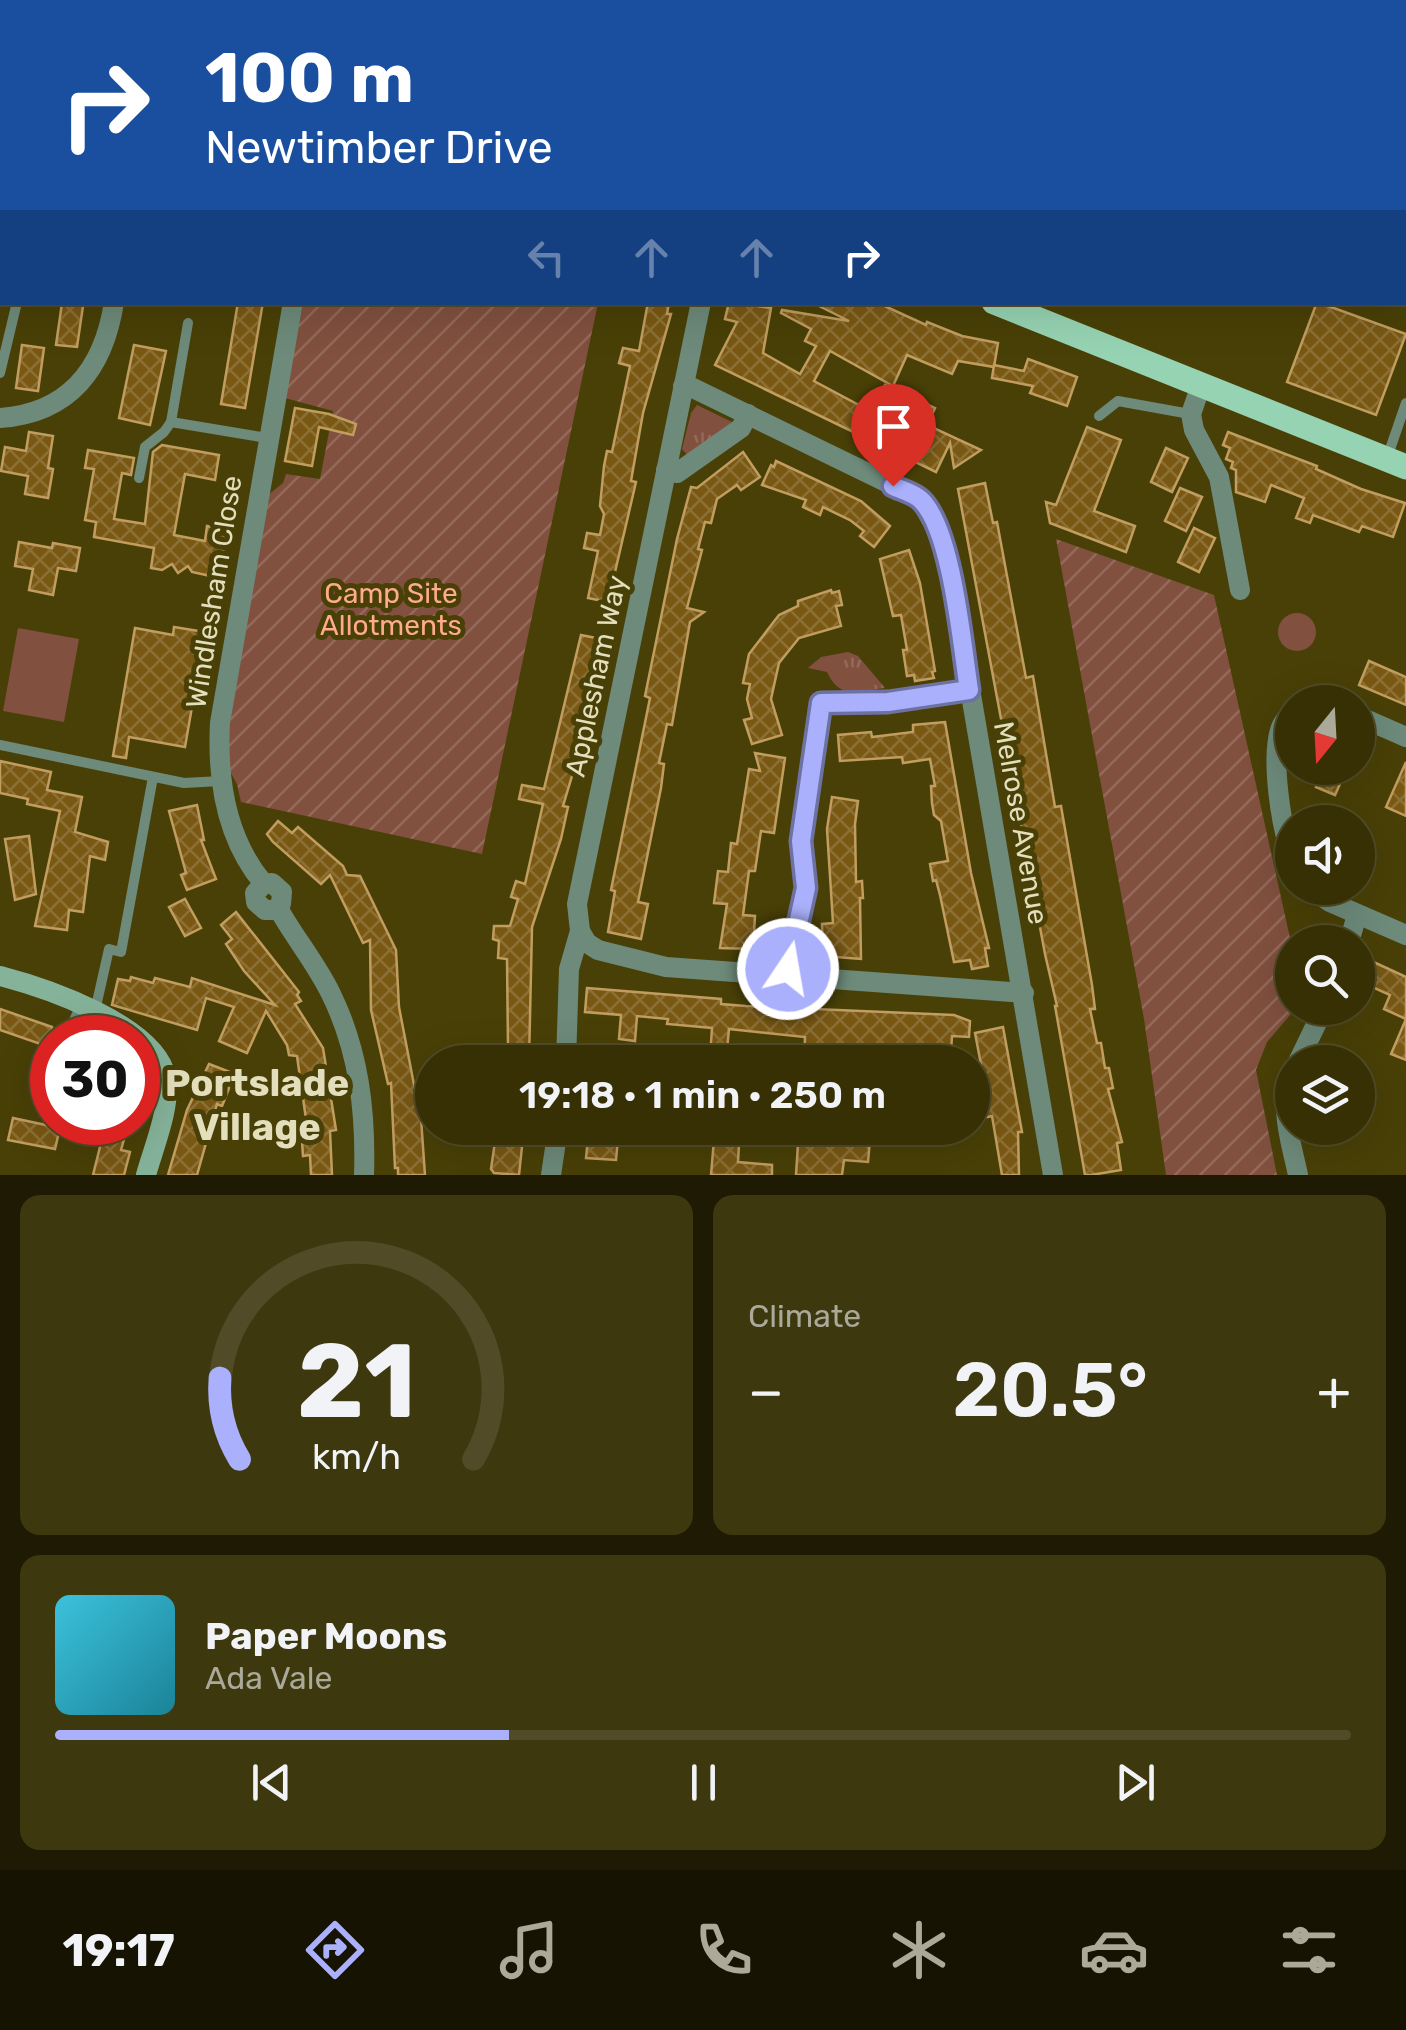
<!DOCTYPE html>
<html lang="en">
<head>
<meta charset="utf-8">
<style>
  :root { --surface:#373005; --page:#3e380f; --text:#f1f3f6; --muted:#aaa99a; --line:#514b27; --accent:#aab0fb }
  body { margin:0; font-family:Rubik,sans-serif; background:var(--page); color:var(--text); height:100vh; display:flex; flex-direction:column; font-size:38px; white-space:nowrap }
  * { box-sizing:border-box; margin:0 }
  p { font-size:32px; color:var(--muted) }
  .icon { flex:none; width:55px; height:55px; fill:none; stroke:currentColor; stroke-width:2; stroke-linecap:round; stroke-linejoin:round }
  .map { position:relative; height:1175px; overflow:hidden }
  .side { display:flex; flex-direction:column; gap:20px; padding:20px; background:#1e1a03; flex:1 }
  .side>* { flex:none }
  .guide { position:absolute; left:0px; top:0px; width:1408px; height:305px; box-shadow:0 10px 40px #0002,0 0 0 2px var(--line); background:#1a4fa0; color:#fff; overflow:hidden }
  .needle { width:65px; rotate:198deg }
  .buttons { position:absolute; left:1275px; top:685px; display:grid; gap:20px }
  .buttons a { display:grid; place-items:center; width:100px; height:100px; border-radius:50%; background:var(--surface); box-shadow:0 10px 40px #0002,0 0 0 2px var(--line); font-size:50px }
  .speed { position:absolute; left:30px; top:1015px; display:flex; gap:20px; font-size:50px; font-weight:700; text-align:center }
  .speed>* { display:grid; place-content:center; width:130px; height:130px; border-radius:50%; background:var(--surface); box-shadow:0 10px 40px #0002,0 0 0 2px var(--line); line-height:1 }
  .speed .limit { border:15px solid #d22; background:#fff; color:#111 }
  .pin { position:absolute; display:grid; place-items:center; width:85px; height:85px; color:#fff; margin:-102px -42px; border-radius:50% 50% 50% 0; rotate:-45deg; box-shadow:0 0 10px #0007 }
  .pin .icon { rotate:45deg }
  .me { position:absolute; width:110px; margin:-55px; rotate:12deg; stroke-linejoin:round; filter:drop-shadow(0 0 8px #0008) }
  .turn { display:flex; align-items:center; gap:35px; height:210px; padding:0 40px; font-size:45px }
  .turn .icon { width:130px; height:130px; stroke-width:2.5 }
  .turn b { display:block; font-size:70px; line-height:85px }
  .lanes { display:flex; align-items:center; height:95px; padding:0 40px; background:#0003; justify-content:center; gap:50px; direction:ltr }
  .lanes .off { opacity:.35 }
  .big { font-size:75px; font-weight:600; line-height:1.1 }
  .side .card { flex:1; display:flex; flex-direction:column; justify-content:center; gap:15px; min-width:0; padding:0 35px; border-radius:20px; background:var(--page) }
  .side .dial { align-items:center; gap:0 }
  .dial svg { height:260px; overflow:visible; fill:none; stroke:var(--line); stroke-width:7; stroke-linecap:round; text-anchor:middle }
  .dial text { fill:var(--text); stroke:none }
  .song { display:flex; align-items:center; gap:30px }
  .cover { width:120px; height:120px; border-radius:15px; background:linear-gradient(135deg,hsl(190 70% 55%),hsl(190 70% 35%)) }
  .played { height:10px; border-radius:5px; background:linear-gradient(90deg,var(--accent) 35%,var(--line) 35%) }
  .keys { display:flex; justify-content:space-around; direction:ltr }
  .heat { display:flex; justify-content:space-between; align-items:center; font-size:55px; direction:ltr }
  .side .tiles { flex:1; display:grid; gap:20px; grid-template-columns:1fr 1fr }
  .card:last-child { grid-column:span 2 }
  .trip { position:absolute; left:415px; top:1045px; width:575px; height:100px; border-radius:50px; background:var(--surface); box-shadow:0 10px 40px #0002,0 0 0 2px var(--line); font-weight:600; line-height:100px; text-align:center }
  .tabs { display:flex; height:160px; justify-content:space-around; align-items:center; background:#161302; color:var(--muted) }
  .tabs .icon { width:70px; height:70px }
  .tabs .current { color:var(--accent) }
  .tabs b { font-size:45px; color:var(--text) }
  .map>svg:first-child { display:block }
</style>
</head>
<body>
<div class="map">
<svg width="1406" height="1175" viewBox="0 0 1406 1175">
  <defs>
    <pattern id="grass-tufts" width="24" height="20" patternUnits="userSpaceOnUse" patternTransform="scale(2.5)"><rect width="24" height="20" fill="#81503f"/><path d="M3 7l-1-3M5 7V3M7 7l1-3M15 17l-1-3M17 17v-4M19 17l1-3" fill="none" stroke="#936959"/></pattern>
    <pattern id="garden-furrows" width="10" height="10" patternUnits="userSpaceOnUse" patternTransform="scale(2.5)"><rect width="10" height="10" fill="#81503f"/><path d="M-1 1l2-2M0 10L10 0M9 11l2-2" fill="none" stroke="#936959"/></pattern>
    <pattern id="building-cross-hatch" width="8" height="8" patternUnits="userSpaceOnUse" patternTransform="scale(2.5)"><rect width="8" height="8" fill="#795814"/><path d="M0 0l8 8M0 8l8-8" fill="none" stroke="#8c7034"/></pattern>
  </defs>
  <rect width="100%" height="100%" fill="#494007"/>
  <g fill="url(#grass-tufts)">
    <path d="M697,405L732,422L689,457L682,449L691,413Z"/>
    <path d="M848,652L858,656L885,688C858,691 841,701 827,672L808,668L821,657Z"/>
  </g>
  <g fill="#81503f">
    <circle cx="1297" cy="632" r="19"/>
    <path d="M18,628L79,639L64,722L3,711Z"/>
  </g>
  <g fill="url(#garden-furrows)">
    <path d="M303,303H598L482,854L241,802L237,784L228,768L229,728L268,495L283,483L286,474L320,479L333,411L285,398Z"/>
    <path d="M1056,539L1214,595L1292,947V1008H1296L1267,1042L1256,1070L1277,1175H1166L1144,1019Z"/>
  </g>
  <g fill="url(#building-cross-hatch)" stroke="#c19d5f" stroke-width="2.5">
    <path d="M238,302H263L245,408L221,404Z"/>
    <path d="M648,302H669L667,314H671L643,413L631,481L636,482L608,602L588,598L598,551L584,548L587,533L600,535L604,514L600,506L604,466L607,451L612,452L630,366L619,363L623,348L639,351Z"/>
    <path d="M729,302L771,308L763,353L800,374L816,346L805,341L811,329L781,313L782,310L849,321L811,302H876L926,325L927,322L962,336L998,343L994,367L958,361L952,374L907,355L893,386L830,351L814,381L872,412L885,385L935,408L927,425L981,450L954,468L950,443L936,472L715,365L737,322L725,319Z"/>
    <path d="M1317,302L1406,334L1376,415L1287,382Z"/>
    <path d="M62,303L83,306L77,347L56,345Z"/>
    <path d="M22,345L44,348L38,391L16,388Z"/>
    <path d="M134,345L166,351L150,425L119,418Z"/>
    <path d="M1028,359L1077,377L1067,406L1030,393L1033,386L992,378L994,365L1024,371Z"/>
    <path d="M295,408L329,414L356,424L353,435L319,427L312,466L285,461Z"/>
    <path d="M1087,427L1121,440L1094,511L1135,526L1126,552L1050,523L1046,502L1056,505Z"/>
    <path d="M29,432L53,436L48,468L53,469L48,498L25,494L28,476L1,471L5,447L26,451Z"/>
    <path d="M1228,432L1317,466L1316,469L1361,489L1405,503L1393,537L1362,526L1359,532L1313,515L1310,523L1296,518L1304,498L1271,485L1265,502L1236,492V470L1231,468L1233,462L1226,459L1230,448L1223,445Z"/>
    <path d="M162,445L219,455L215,480L185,474L174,535L205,541L207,526L233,531L217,543L224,552L215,558L222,568L215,577L192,572L188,566L178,573L172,564L162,570L151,568L154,548L94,537L96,522L85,520L94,469L85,468L88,450L134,458L131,475L122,473L114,519L145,524L153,452Z"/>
    <path d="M1166,448L1188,458L1172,492L1151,482Z"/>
    <path d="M743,452L760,477L741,490L737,485L717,499L711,523L705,522L698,549L702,550L687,608L704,612L690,622L672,725L667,724L659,763L664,764L661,788L638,902L648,904L641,939L608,932L615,891L611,890L650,698L645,696L677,539L691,487L697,488Z"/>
    <path d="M776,461L861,501L890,526L874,547L860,536L864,531L850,520L823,507L820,515L803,507L806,500L762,485L771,465L774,467Z"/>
    <path d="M985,483L993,523L997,522L1026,678L1033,676L1055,807L1061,806L1092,985L1095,1009H1090L1097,1043H1101L1105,1068H1109L1113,1088L1108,1089L1122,1142L1117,1143L1121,1170L1091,1175H1085L1055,1006H1057L1045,954L958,489Z"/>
    <path d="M1180,488L1202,497L1186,531L1165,521Z"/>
    <path d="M1194,528L1215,538L1199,572L1178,562Z"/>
    <path d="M19,542L52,548L53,543L80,548L76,571L58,568L53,595L29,590L33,569L15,566Z"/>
    <path d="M909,550L920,583L935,671L932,672L934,678L915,681L914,675L907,676L903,650H907L901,615L893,616L880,559Z"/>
    <path d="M831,590L832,593L839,591L842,605L836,606L841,626L799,638L779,663L771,699L782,735L752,744L744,720L752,718L747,699L750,684L743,683L749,654L779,615L798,606V601Z"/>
    <path d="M174,627L205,632L185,747L129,737L126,758L113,756L135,628L173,635Z"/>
    <path d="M581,635L601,639L578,756L563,806L568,807L561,839L532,927L529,1062H504L505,1047H508L507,959L498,958L499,941L493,939L494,926H510L518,899L511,897L516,881L525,884L543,804L519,799L522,785L544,789Z"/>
    <path d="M1369,661L1406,677V705L1359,685Z"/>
    <path d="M945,722L971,873L989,948H985L988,966L972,969L970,960L954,962L940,895L936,880L933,881L930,864L948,861L941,821L934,815L932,803L931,786H935L930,759L903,763L902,757L840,761L838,735L871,732L872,737L913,732V725Z"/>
    <path d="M755,753L785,758L774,833L761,831L755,871H749L743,915L755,916L753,949L720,948L727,904L714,903L718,871L728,872L731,843L737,844L749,769L760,771Z"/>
    <path d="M0,761L51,772L47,790L82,797L75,832L108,842L105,860L90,856L83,912L69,910L67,930L35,926L60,811L27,804L28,799L0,793Z"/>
    <path d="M1406,762V816L1386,807Z"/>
    <path d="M1325,768H1347L1335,795L1316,787Z"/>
    <path d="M832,797L858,801L855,824L856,882L862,881L863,898H860L861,959L823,956L822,924L833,923L827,829Z"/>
    <path d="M197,805L204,840H201L216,879L187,890L181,875L186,873L169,811Z"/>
    <path d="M278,821L292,833L298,827L343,866L347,875L360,876L396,950L399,1007L415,1090H419L425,1175H398V1168H395L391,1083L388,1084L371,1010L370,940L363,943L330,875L321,884L273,842L267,834Z"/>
    <path d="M29,836L36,894L15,900L5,839Z"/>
    <path d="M185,899L201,928L185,936L169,907Z"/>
    <path d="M236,912L299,992L297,995L301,1001L295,1004L323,1048L336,1130L330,1131L332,1175H311L310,1155L303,1156L302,1141L309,1140L297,1056L289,1055L287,1045L266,1011L247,1053L219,1041L234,1007L206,998L197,1030L112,1005L118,979L130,981L131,977L153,983L155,978L190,987L192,978L275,1005L244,971L226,944L232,939L221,925Z"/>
    <path d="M1367,959L1406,977V1060L1391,1054L1406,1019L1384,1009L1390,995L1361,982L1364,976L1360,974Z"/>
    <path d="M587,988L721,999V1004L746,1006L954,1015L970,1021L969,1037L952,1036L951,1052L916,1050V1062H854L855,1051L820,1050L819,1062H804L805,1037L729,1029L726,1060L710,1058L712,1028L667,1024L668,1019L637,1016L635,1041L619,1039L621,1015L585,1012Z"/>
    <path d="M0,1009L52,1027V1048L0,1030Z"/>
    <path d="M1003,1027L1022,1132H1018L1019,1175H1002L992,1116L983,1118L979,1098L987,1096L975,1033Z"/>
    <path d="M209,1064L230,1072L229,1076L233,1078L222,1106L217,1104L197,1175H168L187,1110Z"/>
    <path d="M13,1118L60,1128L55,1149L8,1140Z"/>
    <path d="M74,1122H129L121,1150L130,1152L124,1175H93L103,1135L74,1127Z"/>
    <path d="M497,1128H524L519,1175L494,1173L491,1169Z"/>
    <path d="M589,1128H619L616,1160L586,1158Z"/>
    <path d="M715,1128H740L738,1162L772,1165V1175H711Z"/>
    <path d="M799,1128L861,1131L860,1138L870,1139L868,1162L844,1160L842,1175H796Z"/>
  </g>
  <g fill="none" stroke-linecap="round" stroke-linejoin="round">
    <g stroke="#6d8a7a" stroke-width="10">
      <path d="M62,0L69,2"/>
      <path d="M123,0L130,2"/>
      <path d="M188,323L171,422L267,438"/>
      <path d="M0,373L17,302"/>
      <path d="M1099,416L1118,401L1190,414"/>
      <path d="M1387,458L1406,403"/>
      <path d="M139,478L145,447L164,432L171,422"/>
      <path d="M0,745L184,783L221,781"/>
      <path d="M95,1011L109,949L121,952L153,777"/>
      <path d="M66,1038L81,1005"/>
      <path d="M52,1087V1086"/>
    </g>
    <g stroke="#6d8a7a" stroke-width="20">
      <path d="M568,0L574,2"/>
      <path d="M1201,385L1191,414L1194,430L1219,477L1240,590"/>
      <path d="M683,386L693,388L919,498L940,535L955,601L1053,1175"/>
      <path d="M0,418C70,413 104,368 114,302"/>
      <path d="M666,470L677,473L741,428L748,414"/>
      <path d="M1292,711C1288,716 1282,723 1280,730C1271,760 1281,828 1292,856"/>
      <path d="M1358,716L1406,737"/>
      <path d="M264,884L255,893L256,902L265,910H274L281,904L282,892L272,883L264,884C226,839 217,780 220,723L293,302"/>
      <path d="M1310,888L1330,902L1406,935"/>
      <path d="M278,908C294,937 316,963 331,994C359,1051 366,1112 364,1175"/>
      <path d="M580,931L587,943L598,950L666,967L1024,993"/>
      <path d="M1349,942L1357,915"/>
      <path d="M787,977L806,888L801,841L821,703L888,702L969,690"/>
      <path d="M566,1062L569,969L580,931L577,904L701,302"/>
      <path d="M1298,1062L1324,1008"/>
      <path d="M1292,1077C1279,1110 1291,1141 1298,1175"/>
      <path d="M551,1175L558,1128"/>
    </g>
    <path stroke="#85b39a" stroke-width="20" d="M0,976C46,988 156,1025 166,1077C171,1107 154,1146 146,1175"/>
    <g stroke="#96d3b2" stroke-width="25">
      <path d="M434,0L438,2"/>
      <path d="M481,0L485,2"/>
      <path d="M994,302L1406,467"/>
    </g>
  </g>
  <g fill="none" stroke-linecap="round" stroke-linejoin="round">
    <g stroke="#6e72a3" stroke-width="25">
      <path id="route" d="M788,969L806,888L801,841L821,703L888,702L969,690C962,645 952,530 921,500C914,493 901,490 893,486"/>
    </g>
    <use href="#route" stroke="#aab0fb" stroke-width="18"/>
  </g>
  <g text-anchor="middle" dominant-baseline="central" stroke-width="10" stroke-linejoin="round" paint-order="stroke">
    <g font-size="28" fill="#e3debc" stroke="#494007">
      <text transform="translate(214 592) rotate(-81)">Windlesham Close</text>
      <text transform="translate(596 676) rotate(-78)">Applesham Way</text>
      <text transform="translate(1021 823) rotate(80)">Melrose Avenue</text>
    </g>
    <g font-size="28" fill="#feaa8c" stroke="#494007">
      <text x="391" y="593">Camp Site<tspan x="391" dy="32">Allotments</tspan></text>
    </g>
    <g font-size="38" font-weight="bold" fill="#e3debc" stroke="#494007">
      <text x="257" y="1083">Portslade<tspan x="257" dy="44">Village</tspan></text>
    </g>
  </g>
</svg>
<div class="buttons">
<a><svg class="needle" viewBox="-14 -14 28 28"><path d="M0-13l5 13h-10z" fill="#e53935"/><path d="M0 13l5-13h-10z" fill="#aaa99a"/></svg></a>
<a><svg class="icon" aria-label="sound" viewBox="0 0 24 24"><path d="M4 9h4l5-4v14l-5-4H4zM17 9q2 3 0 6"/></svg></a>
<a><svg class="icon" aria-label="search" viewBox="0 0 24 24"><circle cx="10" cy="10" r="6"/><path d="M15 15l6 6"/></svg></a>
<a><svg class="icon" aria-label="layers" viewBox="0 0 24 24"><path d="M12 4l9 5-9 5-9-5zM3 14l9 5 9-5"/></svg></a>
</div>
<div class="speed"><div class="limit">30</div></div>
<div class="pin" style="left:893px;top:486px;background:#d93025"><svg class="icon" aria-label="arrive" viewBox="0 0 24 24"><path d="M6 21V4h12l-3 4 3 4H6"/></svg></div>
<svg class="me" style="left:788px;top:969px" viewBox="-20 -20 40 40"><circle r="17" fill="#aab0fb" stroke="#fff" stroke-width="3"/><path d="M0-11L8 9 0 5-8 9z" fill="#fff"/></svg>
<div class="trip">19:18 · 1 min · 250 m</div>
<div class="guide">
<div class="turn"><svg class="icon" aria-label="right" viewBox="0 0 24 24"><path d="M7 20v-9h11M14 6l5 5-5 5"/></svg><div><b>100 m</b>Newtimber Drive</div></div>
<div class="lanes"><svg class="icon off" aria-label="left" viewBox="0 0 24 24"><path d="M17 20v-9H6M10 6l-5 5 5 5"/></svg><svg class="icon off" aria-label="ahead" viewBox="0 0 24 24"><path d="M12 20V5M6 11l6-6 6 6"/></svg><svg class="icon off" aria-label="ahead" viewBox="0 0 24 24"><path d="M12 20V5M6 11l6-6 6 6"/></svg><svg class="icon" aria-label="right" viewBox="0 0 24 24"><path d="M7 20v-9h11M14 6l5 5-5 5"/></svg></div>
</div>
</div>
<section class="side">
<div class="tiles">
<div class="card dial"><svg viewBox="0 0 100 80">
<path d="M14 69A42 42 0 1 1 86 69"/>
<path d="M14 69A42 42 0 0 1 8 44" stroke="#aab0fb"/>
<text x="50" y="56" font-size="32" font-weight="700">21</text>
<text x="50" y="72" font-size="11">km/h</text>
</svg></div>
<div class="card"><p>Climate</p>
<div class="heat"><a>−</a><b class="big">20.5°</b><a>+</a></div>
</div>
<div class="card">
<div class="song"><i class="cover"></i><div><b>Paper Moons</b><p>Ada Vale</p></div></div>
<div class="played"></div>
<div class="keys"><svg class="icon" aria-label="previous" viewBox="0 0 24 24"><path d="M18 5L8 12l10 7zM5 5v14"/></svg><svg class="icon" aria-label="pause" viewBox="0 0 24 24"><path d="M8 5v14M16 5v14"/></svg><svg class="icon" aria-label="next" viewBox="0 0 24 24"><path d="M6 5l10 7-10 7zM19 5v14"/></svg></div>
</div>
</div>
</section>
<nav class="tabs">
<b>19:17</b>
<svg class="icon current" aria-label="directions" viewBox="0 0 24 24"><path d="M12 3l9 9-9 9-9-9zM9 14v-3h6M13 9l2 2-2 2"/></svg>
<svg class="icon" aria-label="music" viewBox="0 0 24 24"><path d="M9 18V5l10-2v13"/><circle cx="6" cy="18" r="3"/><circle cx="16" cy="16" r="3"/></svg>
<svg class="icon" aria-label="phone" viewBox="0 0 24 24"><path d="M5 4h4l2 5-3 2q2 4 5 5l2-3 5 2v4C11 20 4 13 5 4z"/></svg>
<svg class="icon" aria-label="climate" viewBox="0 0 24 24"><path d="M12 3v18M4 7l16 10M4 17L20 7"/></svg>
<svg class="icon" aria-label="car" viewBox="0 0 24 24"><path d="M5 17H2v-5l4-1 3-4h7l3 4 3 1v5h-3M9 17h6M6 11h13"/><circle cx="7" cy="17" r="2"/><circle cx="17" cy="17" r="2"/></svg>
<svg class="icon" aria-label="filters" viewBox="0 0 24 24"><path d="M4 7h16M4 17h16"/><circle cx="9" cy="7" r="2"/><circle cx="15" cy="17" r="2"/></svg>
</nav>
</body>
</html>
